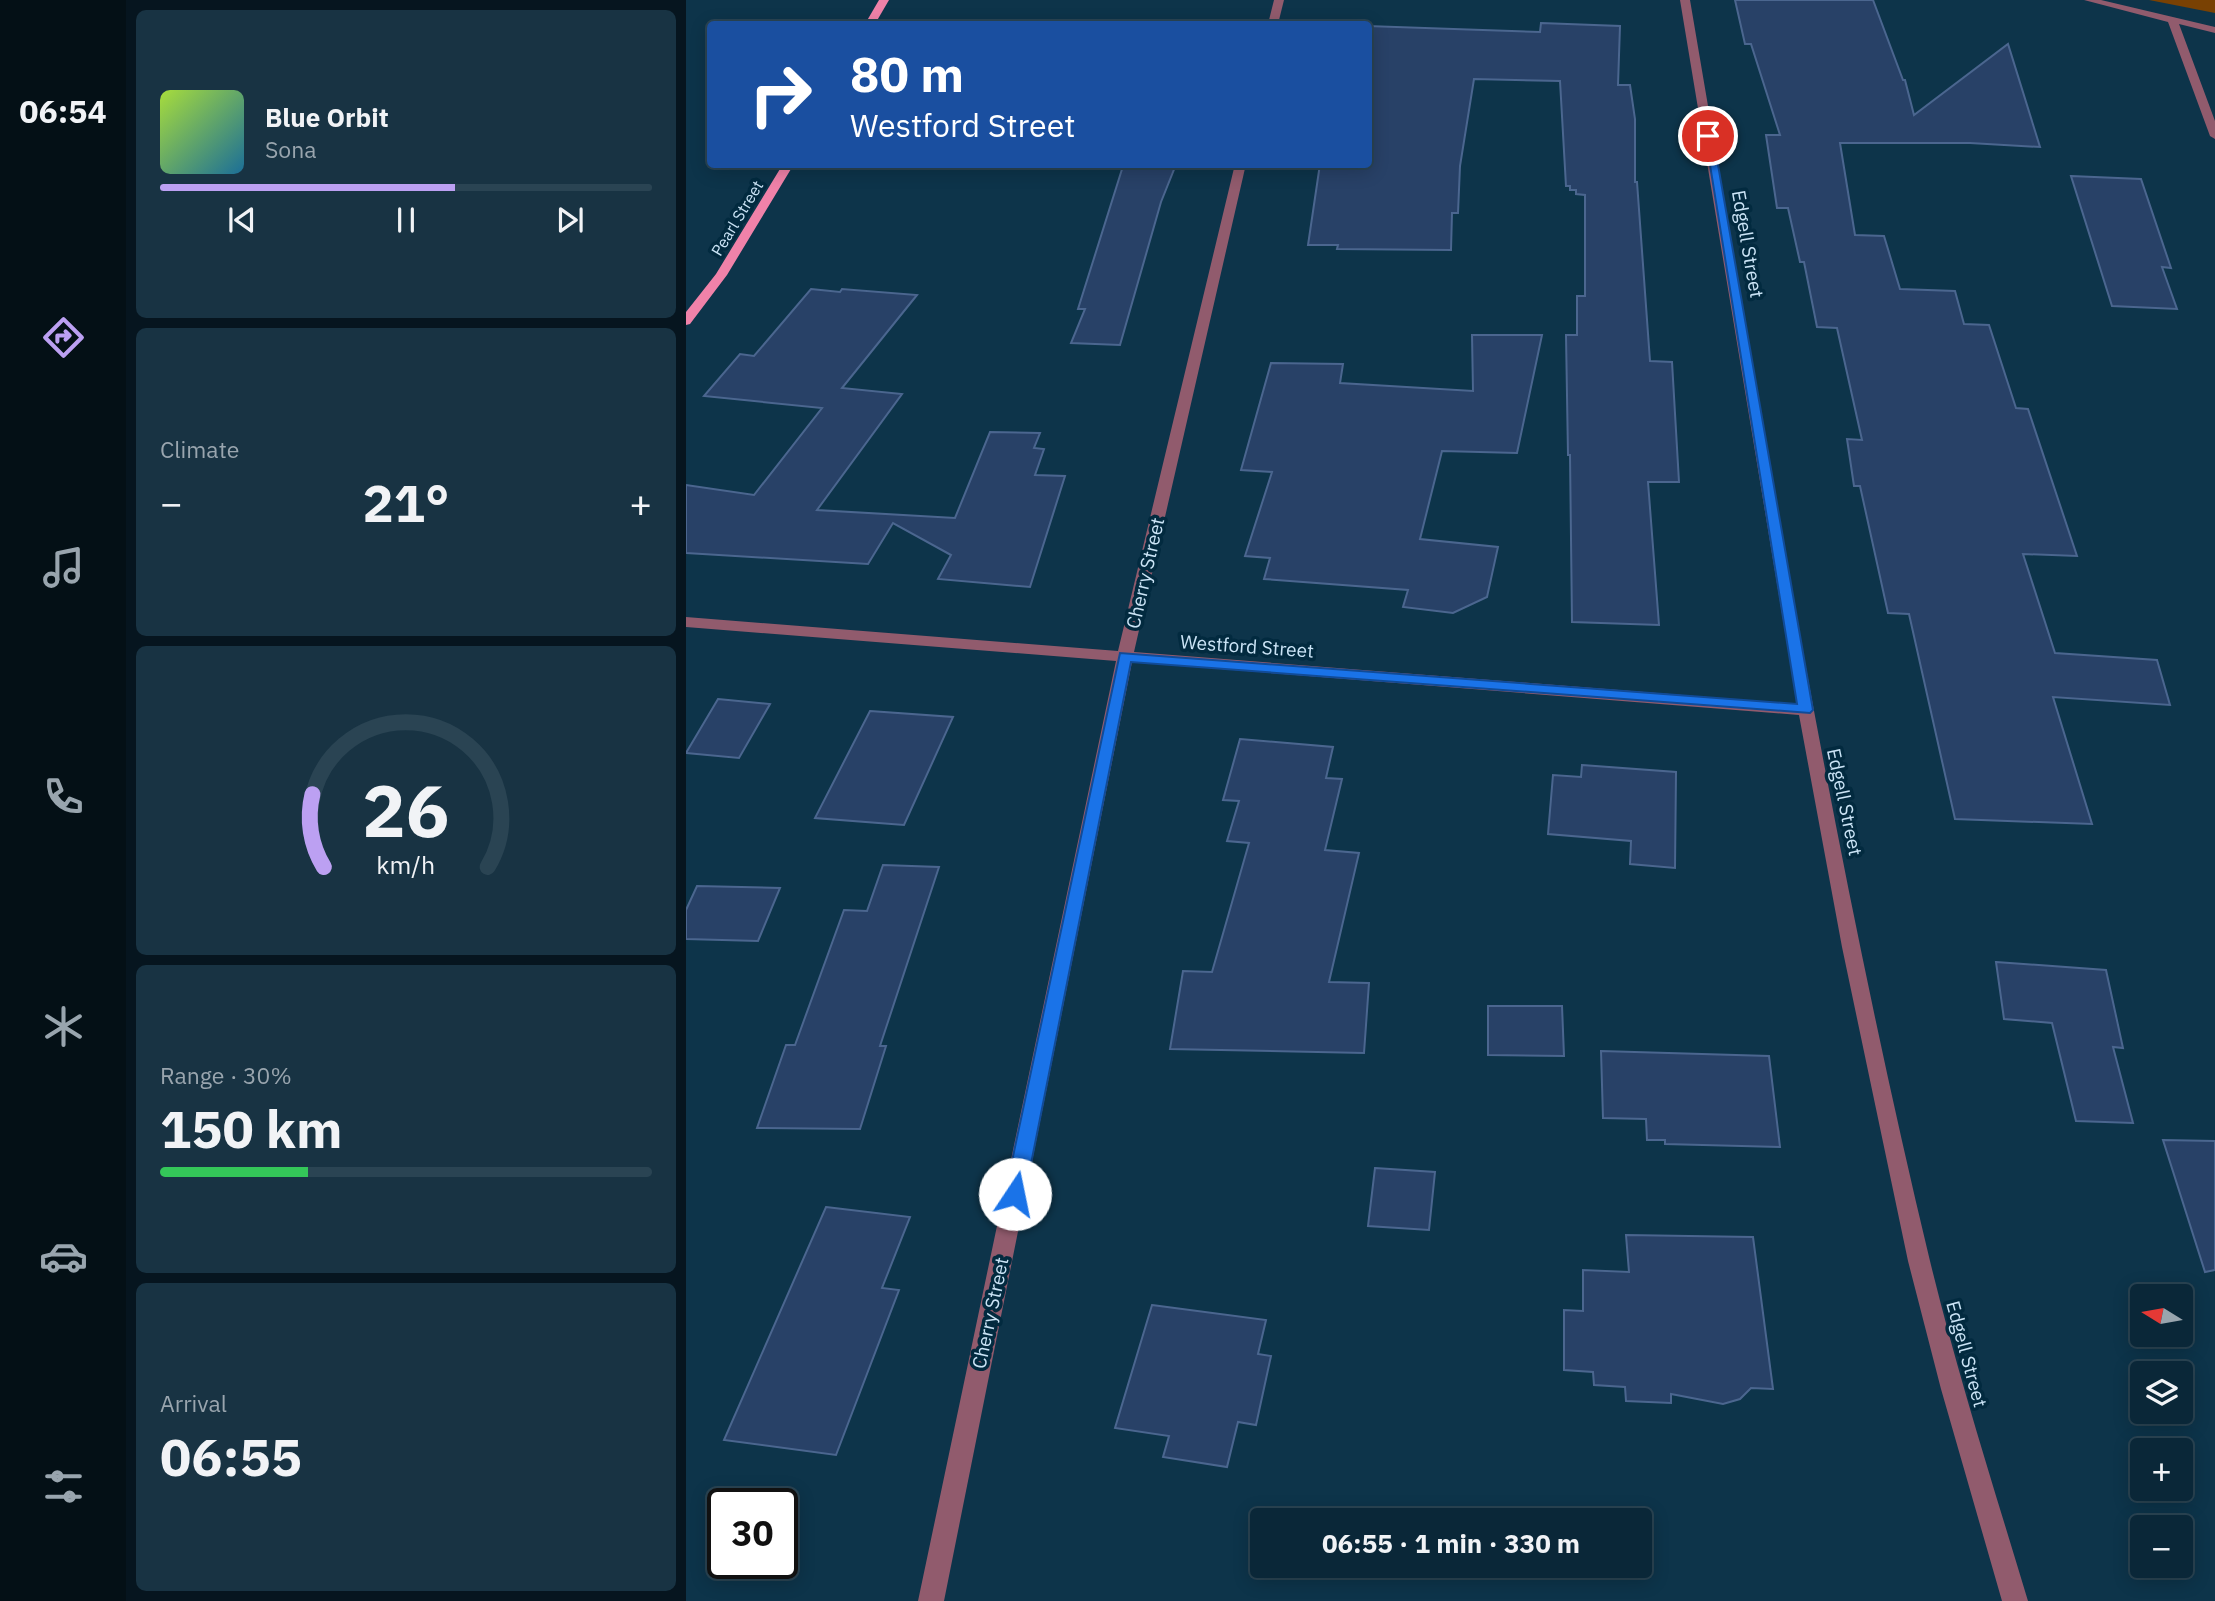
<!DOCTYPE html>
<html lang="en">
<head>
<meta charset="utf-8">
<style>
  :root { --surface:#0a2738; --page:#183343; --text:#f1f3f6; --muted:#99a5ae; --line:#2a4453; --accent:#bca0f2 }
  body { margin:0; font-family:"IBM Plex Sans",sans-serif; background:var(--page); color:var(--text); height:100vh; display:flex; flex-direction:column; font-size:26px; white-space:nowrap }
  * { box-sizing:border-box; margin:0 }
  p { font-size:23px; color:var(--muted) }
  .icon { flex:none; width:38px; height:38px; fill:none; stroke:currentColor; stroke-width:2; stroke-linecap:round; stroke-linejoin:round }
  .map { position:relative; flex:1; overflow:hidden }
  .sheet { display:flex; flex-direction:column; gap:10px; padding:10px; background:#06151f; width:560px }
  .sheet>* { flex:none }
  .top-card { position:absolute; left:21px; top:21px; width:665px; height:147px; border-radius:7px; box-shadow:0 4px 18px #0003,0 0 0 2px var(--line); background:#1a4fa0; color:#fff; overflow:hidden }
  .needle { width:46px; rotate:281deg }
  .fabs { position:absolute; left:1444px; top:1284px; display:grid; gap:14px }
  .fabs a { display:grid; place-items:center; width:63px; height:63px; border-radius:7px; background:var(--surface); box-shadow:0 4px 18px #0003,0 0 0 2px var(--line); font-size:35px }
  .speed { position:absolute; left:21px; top:1488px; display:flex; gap:14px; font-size:35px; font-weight:700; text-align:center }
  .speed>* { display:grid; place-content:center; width:91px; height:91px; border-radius:50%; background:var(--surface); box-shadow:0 4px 18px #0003,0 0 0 2px var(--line); line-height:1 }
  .speed .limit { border:4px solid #111; border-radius:10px; background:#fff; color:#111 }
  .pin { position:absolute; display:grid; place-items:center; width:60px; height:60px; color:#fff; margin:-30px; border:4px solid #fff; border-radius:50%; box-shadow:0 2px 7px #0007 }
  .me { position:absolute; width:77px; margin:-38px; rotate:11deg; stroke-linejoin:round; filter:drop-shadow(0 0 5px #0008) }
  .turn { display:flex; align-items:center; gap:24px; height:147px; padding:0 28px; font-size:32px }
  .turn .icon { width:91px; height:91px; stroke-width:2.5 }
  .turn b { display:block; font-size:49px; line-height:60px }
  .big { font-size:52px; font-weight:700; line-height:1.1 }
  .sheet .widget { flex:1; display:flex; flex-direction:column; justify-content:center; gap:10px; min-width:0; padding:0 24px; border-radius:10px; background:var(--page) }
  .sheet .dial { align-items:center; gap:0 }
  .dial svg { height:182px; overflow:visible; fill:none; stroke:var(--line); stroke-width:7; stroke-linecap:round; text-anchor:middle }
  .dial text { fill:var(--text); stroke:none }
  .song { display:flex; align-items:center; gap:21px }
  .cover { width:84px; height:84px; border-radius:10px; background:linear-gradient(135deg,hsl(80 70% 55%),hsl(200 70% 35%)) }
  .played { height:7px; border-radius:4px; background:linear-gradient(90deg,var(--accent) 60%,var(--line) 60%) }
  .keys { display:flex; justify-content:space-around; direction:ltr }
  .heat { display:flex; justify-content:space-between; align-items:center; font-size:38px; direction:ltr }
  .charge { height:10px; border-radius:5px; background:linear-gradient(90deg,#34c759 30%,var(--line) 0) }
  .trip { position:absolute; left:564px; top:1508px; width:402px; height:70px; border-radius:7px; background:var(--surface); box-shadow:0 4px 18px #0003,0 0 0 2px var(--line); font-weight:700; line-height:70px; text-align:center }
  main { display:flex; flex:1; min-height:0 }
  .dock { display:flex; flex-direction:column; width:126px; justify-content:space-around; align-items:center; background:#041016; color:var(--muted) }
  .dock .icon { width:49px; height:49px }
  .dock .active { color:var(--accent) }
  .dock b { font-size:32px; color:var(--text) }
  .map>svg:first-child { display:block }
</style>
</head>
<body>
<main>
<nav class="dock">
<b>06:54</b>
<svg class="icon active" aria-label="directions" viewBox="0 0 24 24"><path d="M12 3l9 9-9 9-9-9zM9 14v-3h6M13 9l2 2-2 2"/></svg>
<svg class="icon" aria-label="music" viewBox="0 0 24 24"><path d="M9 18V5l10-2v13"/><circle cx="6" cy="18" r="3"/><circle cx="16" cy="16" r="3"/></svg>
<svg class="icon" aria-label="phone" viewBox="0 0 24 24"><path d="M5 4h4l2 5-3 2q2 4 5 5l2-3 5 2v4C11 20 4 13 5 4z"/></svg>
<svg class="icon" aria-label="climate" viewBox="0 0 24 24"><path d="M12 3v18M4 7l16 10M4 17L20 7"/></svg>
<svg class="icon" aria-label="car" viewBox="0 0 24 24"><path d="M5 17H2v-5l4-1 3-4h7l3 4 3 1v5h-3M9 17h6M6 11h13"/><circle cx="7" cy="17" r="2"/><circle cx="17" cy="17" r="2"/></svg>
<svg class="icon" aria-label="filters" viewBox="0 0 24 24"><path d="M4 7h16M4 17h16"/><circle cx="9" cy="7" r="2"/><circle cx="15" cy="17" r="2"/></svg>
</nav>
<section class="sheet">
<div class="widget">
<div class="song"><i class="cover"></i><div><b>Blue Orbit</b><p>Sona</p></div></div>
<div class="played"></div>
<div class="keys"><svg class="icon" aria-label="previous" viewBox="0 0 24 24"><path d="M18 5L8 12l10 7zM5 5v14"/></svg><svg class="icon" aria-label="pause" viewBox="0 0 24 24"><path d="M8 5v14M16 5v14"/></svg><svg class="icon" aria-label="next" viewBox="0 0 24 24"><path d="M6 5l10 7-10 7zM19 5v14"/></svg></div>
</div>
<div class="widget"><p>Climate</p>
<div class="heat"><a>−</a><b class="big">21°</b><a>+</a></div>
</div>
<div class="widget dial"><svg viewBox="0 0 100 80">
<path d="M14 69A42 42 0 1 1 86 69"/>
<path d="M14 69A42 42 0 0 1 9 37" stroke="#bca0f2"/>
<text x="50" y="56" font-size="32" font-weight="700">26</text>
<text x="50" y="72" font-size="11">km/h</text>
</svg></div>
<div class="widget"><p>Range · 30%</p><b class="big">150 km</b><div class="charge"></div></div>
<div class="widget"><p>Arrival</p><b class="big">06:55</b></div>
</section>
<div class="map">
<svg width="1529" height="1601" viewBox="0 0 1529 1601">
  <rect width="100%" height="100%" fill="#0d344a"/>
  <path fill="#794103" d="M1463,0H1529V13Z"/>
  <g fill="#284167" stroke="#4b668f" stroke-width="2">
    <path d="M1049,0H1187L1217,80H1219L1228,115L1322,44L1354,147L1284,143H1154L1169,235L1198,236L1214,289L1269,291L1278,324L1303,325L1330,408L1342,409L1391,556L1337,554L1369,653L1471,660L1484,705L1367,697L1406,824L1269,819L1223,614L1202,613L1174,486H1168L1161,439L1176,440L1151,328L1131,327L1118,262H1114L1102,208H1091L1080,135H1094L1065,44H1059Z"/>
    <path d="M855,23L934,26L932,85H944L949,119V182H951L964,361L986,362L993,482H962L973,625L886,622L884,455H882L880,335H891V296H899V195L890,194V190H884V186H880L874,81L788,79L774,166L772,213H766L765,250L651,249L652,245H622L634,164H682V26L854,32Z"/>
    <path d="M437,166L489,167L475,202L434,345L385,343L399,309H392Z"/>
    <path d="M1385,176L1455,179L1485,268L1476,267L1491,309L1426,306Z"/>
    <path d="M125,289L154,292L156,289L231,295L156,388L216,394L131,510L269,518L304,432L354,433L348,448L358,449L349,475L379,476L344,587L252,579L265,555L207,523L182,564L0,553V485L68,495L136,408L18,396L54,354L68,356Z"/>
    <path d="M786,335H856L831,453L756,451L734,539L812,547L801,597L767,613L717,607L722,590L578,579L584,558L559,556L586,472L555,470L585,363L657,364L654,383L787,391Z"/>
    <path d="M32,699L84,704L53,758L0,753Z"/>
    <path d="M184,711L267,717L218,825L129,818Z"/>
    <path d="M554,739L647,747L640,778L656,779L639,850L673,853L643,982L683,983L678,1053L484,1049L497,971L526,972L563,843L541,841L553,801L537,800Z"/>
    <path d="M896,765L990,772L989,868L944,864L945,841L862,834L867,775L895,777Z"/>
    <path d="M197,865L253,867L194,1046H200L174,1129L71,1128L100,1045H109L158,910L181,911Z"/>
    <path d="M11,886L94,888L72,941L0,939V910Z"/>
    <path d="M1310,962L1420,970L1437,1048L1427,1047L1447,1123L1390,1121L1366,1023L1318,1019Z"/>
    <path d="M802,1006H876L878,1056L802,1055Z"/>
    <path d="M915,1051L1083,1056L1094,1147L979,1144V1140H961L960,1119L917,1118Z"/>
    <path d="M1477,1140L1529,1141V1270L1519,1272Z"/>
    <path d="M689,1168L749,1172L743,1230L682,1226Z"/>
    <path d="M140,1207L224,1217L196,1288L213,1290L150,1455L38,1440Z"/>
    <path d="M940,1235L1067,1237L1087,1389L1065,1388L1054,1399L1037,1404L985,1394V1403L940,1401L939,1387L908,1385L907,1372L878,1370V1310L897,1311V1270L943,1272Z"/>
    <path d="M466,1305L580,1320L572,1354L585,1356L570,1425L552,1422L541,1467L477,1457L483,1436L429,1428Z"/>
  </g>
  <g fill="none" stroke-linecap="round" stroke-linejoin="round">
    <g fill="#915b6d" fill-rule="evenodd">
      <path d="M588,0H598L592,24H582Z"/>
      <path d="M994,0H1004C1076,421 1144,845 1244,1261C1272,1376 1308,1488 1342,1601H1316L1255,1389L1222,1261L1156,947L1113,715L446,662L258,1601H232L430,661L0,627V617L432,651L549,164H560L448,652L1111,704Z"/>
      <path d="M1398,0H1415L1529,27V33L1493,24L1529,121V139L1524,136L1482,22Z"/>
    </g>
    <g fill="#f082a9" fill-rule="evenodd">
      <path d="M193,0H203L189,24H179Z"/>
      <path d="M97,164H108L41,275L4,324L0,325V312L30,274Z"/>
    </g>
  </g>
  <path fill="#1a73e8" stroke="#114b97" stroke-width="2" d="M1019,134L1027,136L1127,710L1124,713L445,662L339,1194L336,1200L329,1203L322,1200L319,1194L434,653L1111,704Z"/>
  <g text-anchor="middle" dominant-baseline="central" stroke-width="7" stroke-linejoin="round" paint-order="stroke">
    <g font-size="16" fill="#cbe4f6" stroke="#022a3f">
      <text transform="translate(51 218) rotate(-59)">Pearl Street</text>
    </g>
    <g font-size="19" fill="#cbe4f6" stroke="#022a3f">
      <text transform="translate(1062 244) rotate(80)">Edgell Street</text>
      <text transform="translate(459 573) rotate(-77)">Cherry Street</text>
      <text transform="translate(561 646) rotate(4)">Westford Street</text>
      <text transform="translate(1159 802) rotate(78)">Edgell Street</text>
      <text transform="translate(304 1313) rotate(-78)">Cherry Street</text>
      <text transform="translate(1281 1354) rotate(75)">Edgell Street</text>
    </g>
  </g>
</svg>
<div class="fabs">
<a><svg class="needle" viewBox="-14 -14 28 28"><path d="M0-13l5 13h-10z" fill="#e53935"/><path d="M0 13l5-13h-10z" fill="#99a5ae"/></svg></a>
<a><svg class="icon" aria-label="layers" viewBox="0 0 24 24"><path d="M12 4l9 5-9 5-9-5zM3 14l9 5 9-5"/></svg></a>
<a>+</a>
<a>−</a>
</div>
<div class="speed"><div class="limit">30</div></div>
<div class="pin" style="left:1022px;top:136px;background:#d93025"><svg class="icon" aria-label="arrive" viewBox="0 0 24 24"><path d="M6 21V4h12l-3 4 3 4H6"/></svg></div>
<svg class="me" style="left:329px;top:1194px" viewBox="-20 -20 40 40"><circle r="19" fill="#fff"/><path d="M0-13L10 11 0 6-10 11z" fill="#1a73e8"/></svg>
<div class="trip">06:55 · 1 min · 330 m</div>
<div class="top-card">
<div class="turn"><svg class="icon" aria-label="right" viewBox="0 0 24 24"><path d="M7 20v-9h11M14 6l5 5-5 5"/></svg><div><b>80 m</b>Westford Street</div></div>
</div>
</div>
</main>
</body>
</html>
